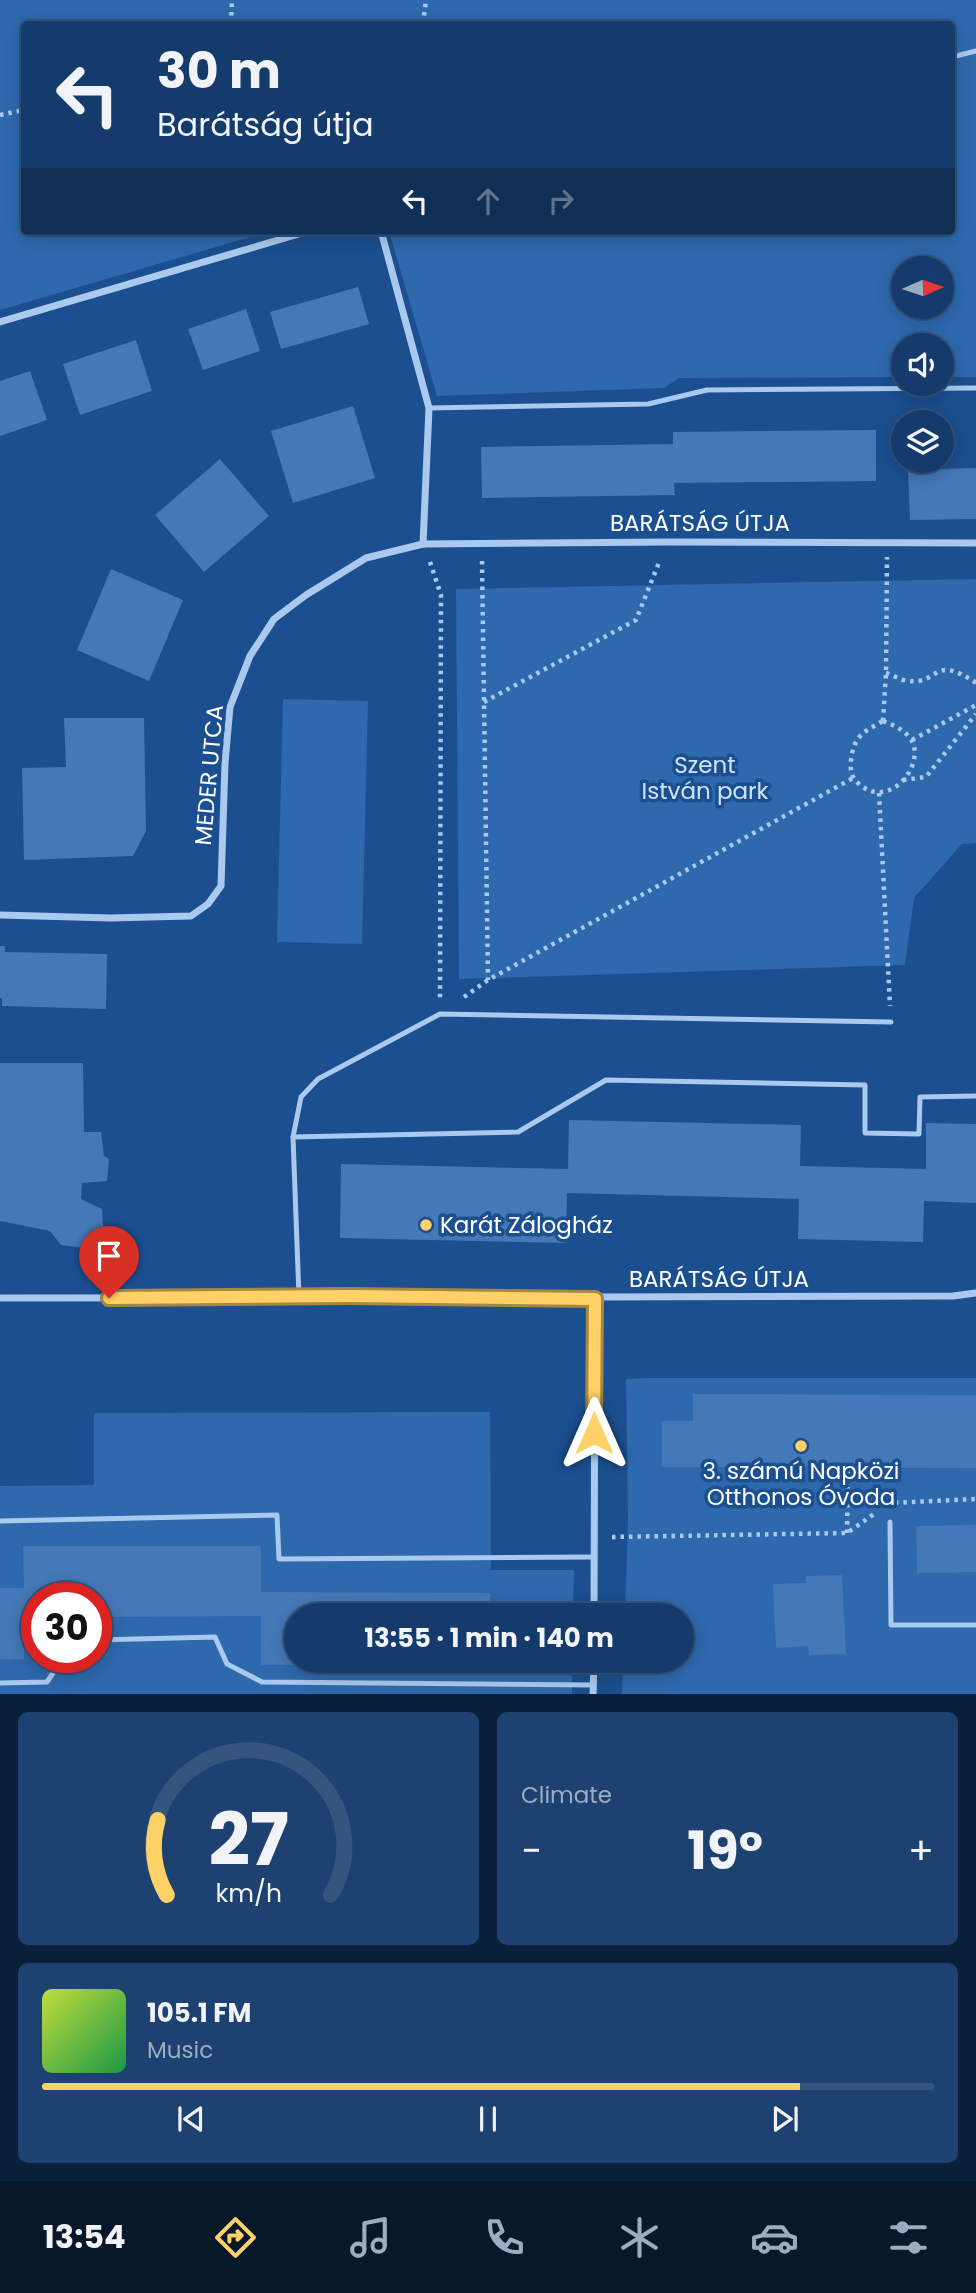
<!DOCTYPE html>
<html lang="en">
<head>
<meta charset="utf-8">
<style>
  :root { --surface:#143b6b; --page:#1d4271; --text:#f1f3f6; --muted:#9dadc1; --line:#33557e; --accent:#ffd166 }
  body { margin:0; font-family:Poppins,sans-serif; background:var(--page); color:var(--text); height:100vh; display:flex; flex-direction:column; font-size:26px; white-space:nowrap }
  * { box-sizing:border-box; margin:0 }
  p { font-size:23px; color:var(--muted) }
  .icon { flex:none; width:38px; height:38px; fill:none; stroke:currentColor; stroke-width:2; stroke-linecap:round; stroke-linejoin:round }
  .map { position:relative; height:1694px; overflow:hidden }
  .side { display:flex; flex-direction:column; gap:18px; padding:18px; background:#0b203b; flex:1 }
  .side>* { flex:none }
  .top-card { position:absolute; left:21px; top:21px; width:934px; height:214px; border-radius:7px; box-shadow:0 4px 18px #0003,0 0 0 2px var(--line); background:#143b6b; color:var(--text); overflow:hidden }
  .needle { width:46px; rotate:87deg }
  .tools { position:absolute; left:891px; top:256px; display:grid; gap:14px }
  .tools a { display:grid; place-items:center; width:63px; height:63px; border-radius:50%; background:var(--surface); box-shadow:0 4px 18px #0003,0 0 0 2px var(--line); font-size:35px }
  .speed { position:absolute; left:21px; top:1582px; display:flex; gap:14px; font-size:35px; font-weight:700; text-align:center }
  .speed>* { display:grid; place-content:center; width:91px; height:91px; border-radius:50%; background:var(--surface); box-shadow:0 4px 18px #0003,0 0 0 2px var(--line); line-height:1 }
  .speed .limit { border:10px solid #d22; background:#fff; color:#111 }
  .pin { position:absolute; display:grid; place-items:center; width:60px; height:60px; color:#fff; margin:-72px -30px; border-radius:50% 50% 50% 0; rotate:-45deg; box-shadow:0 0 7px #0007 }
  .pin .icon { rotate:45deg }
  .me { position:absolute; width:77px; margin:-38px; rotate:0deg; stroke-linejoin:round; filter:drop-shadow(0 0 5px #0008) }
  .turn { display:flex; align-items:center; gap:24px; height:147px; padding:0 21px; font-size:32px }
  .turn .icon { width:91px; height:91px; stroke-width:2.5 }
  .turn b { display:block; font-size:49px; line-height:60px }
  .lanes { display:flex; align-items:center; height:66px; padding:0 21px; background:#0003; justify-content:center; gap:35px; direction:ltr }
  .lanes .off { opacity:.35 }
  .big { font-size:52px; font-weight:700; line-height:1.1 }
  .side .tile { flex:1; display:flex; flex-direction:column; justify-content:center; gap:10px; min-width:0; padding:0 24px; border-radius:10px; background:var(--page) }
  .side .dial { align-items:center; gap:0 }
  .dial svg { height:182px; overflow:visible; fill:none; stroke:var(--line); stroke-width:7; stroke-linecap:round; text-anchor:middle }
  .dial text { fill:var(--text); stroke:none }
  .song { display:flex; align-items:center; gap:21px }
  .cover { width:84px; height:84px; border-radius:10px; background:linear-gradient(135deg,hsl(70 70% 55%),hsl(140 70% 35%)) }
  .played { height:7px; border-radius:4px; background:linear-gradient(90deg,var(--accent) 85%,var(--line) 85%) }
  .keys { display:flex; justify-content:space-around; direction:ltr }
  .heat { display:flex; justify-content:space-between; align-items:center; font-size:38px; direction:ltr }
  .side .tiles { flex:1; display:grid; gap:18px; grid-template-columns:1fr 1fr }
  .tile:last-child { grid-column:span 2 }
  .trip { position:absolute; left:284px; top:1603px; width:410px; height:70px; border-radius:35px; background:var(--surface); box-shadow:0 4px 18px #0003,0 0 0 2px var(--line); font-weight:700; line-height:70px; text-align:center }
  .tabs { display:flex; height:112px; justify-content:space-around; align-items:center; background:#08182b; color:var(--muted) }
  .tabs .icon { width:49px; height:49px }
  .tabs .current { color:var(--accent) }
  .tabs b { font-size:32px; color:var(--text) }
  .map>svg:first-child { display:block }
</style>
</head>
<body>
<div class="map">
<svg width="976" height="1695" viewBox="0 0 976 1695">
  <rect width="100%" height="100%" fill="#1b4f8f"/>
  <g fill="#2e69ad" fill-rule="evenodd">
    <path d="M0,0H976V377H942V345H903V377L679,378L664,388L437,396L389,231H952V24H24V231H271L0,310ZM903,268H942V306H903Z"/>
    <path d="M976,579V843L962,844L914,898L905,965L459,979L456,589Z"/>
    <path d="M283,699L368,701L362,944L277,942Z"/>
    <path d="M646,1378H976V1694L622,1695L623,1661H681V1615H625L628,1518L626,1379Z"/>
    <path d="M490,1412L491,1570H574L573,1615H296V1661H572V1694H0V1486L94,1485V1413ZM37,1598H96V1657H37Z"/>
  </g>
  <g fill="#4478b7">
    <path d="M358,287L369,324L281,349L270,312Z"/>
    <path d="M246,309L260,351L203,370L188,329Z"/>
    <path d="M136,340L152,391L80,415L63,364Z"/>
    <path d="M30,371L47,420L0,436V381Z"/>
    <path d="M353,406L375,478L293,503L271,431Z"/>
    <path d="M876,430V481L674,483L675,495L482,498L481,447L673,444V432Z"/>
    <path d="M220,459L269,516L204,572L155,515Z"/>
    <path d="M976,468V519L910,520L908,470Z"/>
    <path d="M111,569L183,600L149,681L77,650Z"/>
    <path d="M64,718H144L146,831L133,856L24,860L22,768L66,767Z"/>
    <path d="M0,946H5V952L107,954L106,1009L2,1006V998H0Z"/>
    <path d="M0,1063H83L84,1132H101L104,1156L109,1159L107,1181L82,1183L81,1199L102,1209L103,1226L99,1240L84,1248L61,1245L50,1231L0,1221Z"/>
    <path d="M569,1120L801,1125L800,1166L926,1169V1123L976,1124V1203L924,1201L923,1242L798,1239L799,1199L567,1193L566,1243L340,1238L341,1164L568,1169Z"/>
    <path d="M693,1394L976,1395V1468L662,1467V1421H693Z"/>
    <path d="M976,1525V1572L917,1573L916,1526Z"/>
    <path d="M23,1546H261V1592L490,1593V1615H296V1661H490V1665H261V1616L96,1617V1598H37V1617H24V1659H0V1588H24Z"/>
    <path d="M842,1575L846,1654L809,1655L808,1646L776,1648L773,1584L806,1583V1576Z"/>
  </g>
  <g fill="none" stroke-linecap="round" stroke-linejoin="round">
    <g stroke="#a9c9ee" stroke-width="4.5" stroke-dasharray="3.5 5" stroke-linecap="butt">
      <path d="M231,24L232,0"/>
      <path d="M423,24L426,0"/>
      <path d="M0,115L24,110"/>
      <path d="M482,561L488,980"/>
      <path d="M430,562L441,595L440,999"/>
      <path d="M886,673C893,675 901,680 908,681C940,685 932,653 976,683"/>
      <path d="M484,702L636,620L660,560"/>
      <path d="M883,721C893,725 903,729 910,738C928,761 891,812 859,784C851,777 850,770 851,760C854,736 863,732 883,721Z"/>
      <path d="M883,721L886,673L887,557"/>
      <path d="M912,740L976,705"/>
      <path d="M903,780L926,777L976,714"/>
      <path d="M879,793L890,1006"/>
      <path d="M464,997L488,980L853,778"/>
      <path d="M887,1505L890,1503L976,1499"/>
      <path d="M847,1533L848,1467"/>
      <path d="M612,1537L847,1533L874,1514"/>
    </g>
    <g stroke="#a9c9ee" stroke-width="5">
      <path d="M952,57L976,51"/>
      <path d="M429,408L648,404L707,390L976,388"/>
      <path d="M293,1137L518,1132L606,1080L865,1085V1133L919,1134L920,1097L976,1096"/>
      <path d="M299,1297L293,1137L301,1097L318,1079L440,1014L891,1022"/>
      <path d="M0,1521L277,1515L279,1559L594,1557"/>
      <path d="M890,1522L891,1625H976"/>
      <path d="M96,1640L215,1637L227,1664L262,1682L593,1685"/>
      <path d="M0,1683L47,1682L64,1657"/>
    </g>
    <g stroke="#a9c9ee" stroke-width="7">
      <path d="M381,231L429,408L423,544"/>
      <path d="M0,322L309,231"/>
      <path d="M0,915L110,918L191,916L208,904L221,886L225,763L230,707L250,656L274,619L306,595L366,558L423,544L668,542L976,543"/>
      <path d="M0,1298C318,1297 635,1298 953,1296L976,1293"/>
      <path d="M594,1615L595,1299"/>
      <path d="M593,1695L594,1661"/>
    </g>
  </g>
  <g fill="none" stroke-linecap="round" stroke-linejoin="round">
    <g stroke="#a68842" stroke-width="18">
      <path id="route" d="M109,1298L350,1296L595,1299L594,1433"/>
    </g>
    <use href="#route" stroke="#ffd166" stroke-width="12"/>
  </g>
  <g fill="#ffd166" stroke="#1b4f8f" stroke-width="2.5">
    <circle cx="426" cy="1225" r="7"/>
    <circle cx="801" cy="1446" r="7"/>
  </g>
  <g text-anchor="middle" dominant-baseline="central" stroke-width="7" stroke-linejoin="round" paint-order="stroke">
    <g font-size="23" fill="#fff" stroke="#1b4f8f">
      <text x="700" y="523">BARÁTSÁG ÚTJA</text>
      <text transform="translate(209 775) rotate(-85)">MEDER UTCA</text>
      <text x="719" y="1279">BARÁTSÁG ÚTJA</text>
    </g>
    <g font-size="23" fill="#cfe3fa" stroke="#1b4f8f">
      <text x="705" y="765">Szent<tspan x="705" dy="26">István park</tspan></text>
    </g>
    <g font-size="23" fill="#fff" stroke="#1b4f8f" text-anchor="start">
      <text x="440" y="1225">Karát Zálogház</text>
      <text x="801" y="1471" text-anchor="middle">3. számú Napközi<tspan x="801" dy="26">Otthonos Óvoda</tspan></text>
    </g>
  </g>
</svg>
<div class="tools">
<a><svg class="needle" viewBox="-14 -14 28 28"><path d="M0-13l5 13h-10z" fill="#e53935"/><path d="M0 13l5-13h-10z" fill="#9dadc1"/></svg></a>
<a><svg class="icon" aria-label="sound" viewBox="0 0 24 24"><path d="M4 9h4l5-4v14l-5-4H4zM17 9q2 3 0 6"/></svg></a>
<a><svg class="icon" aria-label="layers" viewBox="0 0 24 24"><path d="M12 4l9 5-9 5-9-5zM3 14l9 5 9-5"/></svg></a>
</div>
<div class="speed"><div class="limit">30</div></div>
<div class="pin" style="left:109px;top:1298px;background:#d93025"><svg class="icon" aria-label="arrive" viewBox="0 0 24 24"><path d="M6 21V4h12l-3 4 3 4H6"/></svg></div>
<svg class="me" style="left:594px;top:1433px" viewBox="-20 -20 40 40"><path d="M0-17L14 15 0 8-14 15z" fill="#ffd166" stroke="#fff" stroke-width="4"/></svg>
<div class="trip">13:55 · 1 min · 140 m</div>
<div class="top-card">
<div class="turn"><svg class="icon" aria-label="left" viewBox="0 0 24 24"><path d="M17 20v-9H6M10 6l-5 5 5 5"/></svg><div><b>30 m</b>Barátság útja</div></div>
<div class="lanes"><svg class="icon" aria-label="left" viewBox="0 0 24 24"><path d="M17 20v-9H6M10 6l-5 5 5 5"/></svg><svg class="icon off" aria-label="ahead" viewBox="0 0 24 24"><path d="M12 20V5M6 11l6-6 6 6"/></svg><svg class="icon off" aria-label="right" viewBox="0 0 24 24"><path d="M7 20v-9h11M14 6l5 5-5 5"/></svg></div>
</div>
</div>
<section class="side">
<div class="tiles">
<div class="tile dial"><svg viewBox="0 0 100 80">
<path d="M14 69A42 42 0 1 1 86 69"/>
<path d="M14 69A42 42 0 0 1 10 36" stroke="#ffd166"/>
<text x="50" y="56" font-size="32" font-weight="700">27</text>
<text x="50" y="72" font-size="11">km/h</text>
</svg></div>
<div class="tile"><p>Climate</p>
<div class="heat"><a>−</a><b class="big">19°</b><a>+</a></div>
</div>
<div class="tile">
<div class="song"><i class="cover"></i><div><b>105.1 FM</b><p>Music</p></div></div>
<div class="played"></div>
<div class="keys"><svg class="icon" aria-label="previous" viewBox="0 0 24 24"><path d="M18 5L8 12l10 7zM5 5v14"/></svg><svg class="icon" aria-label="pause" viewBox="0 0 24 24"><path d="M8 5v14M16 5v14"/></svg><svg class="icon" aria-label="next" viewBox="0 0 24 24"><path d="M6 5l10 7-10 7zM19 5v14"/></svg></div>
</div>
</div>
</section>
<nav class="tabs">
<b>13:54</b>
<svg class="icon current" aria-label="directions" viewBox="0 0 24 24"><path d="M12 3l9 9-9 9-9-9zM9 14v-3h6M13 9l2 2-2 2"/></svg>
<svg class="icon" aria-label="music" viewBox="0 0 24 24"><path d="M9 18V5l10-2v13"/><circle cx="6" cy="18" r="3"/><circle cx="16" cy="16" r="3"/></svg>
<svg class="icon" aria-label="phone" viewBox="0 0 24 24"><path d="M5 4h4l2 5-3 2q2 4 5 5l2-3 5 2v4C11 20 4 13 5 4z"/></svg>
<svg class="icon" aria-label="climate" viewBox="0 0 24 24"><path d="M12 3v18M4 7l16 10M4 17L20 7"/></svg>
<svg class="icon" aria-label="car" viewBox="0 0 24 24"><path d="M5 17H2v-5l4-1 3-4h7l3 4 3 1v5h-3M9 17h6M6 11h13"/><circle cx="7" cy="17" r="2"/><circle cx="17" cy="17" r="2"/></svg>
<svg class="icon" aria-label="filters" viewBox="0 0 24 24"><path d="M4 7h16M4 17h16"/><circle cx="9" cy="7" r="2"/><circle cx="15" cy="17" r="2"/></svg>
</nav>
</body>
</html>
